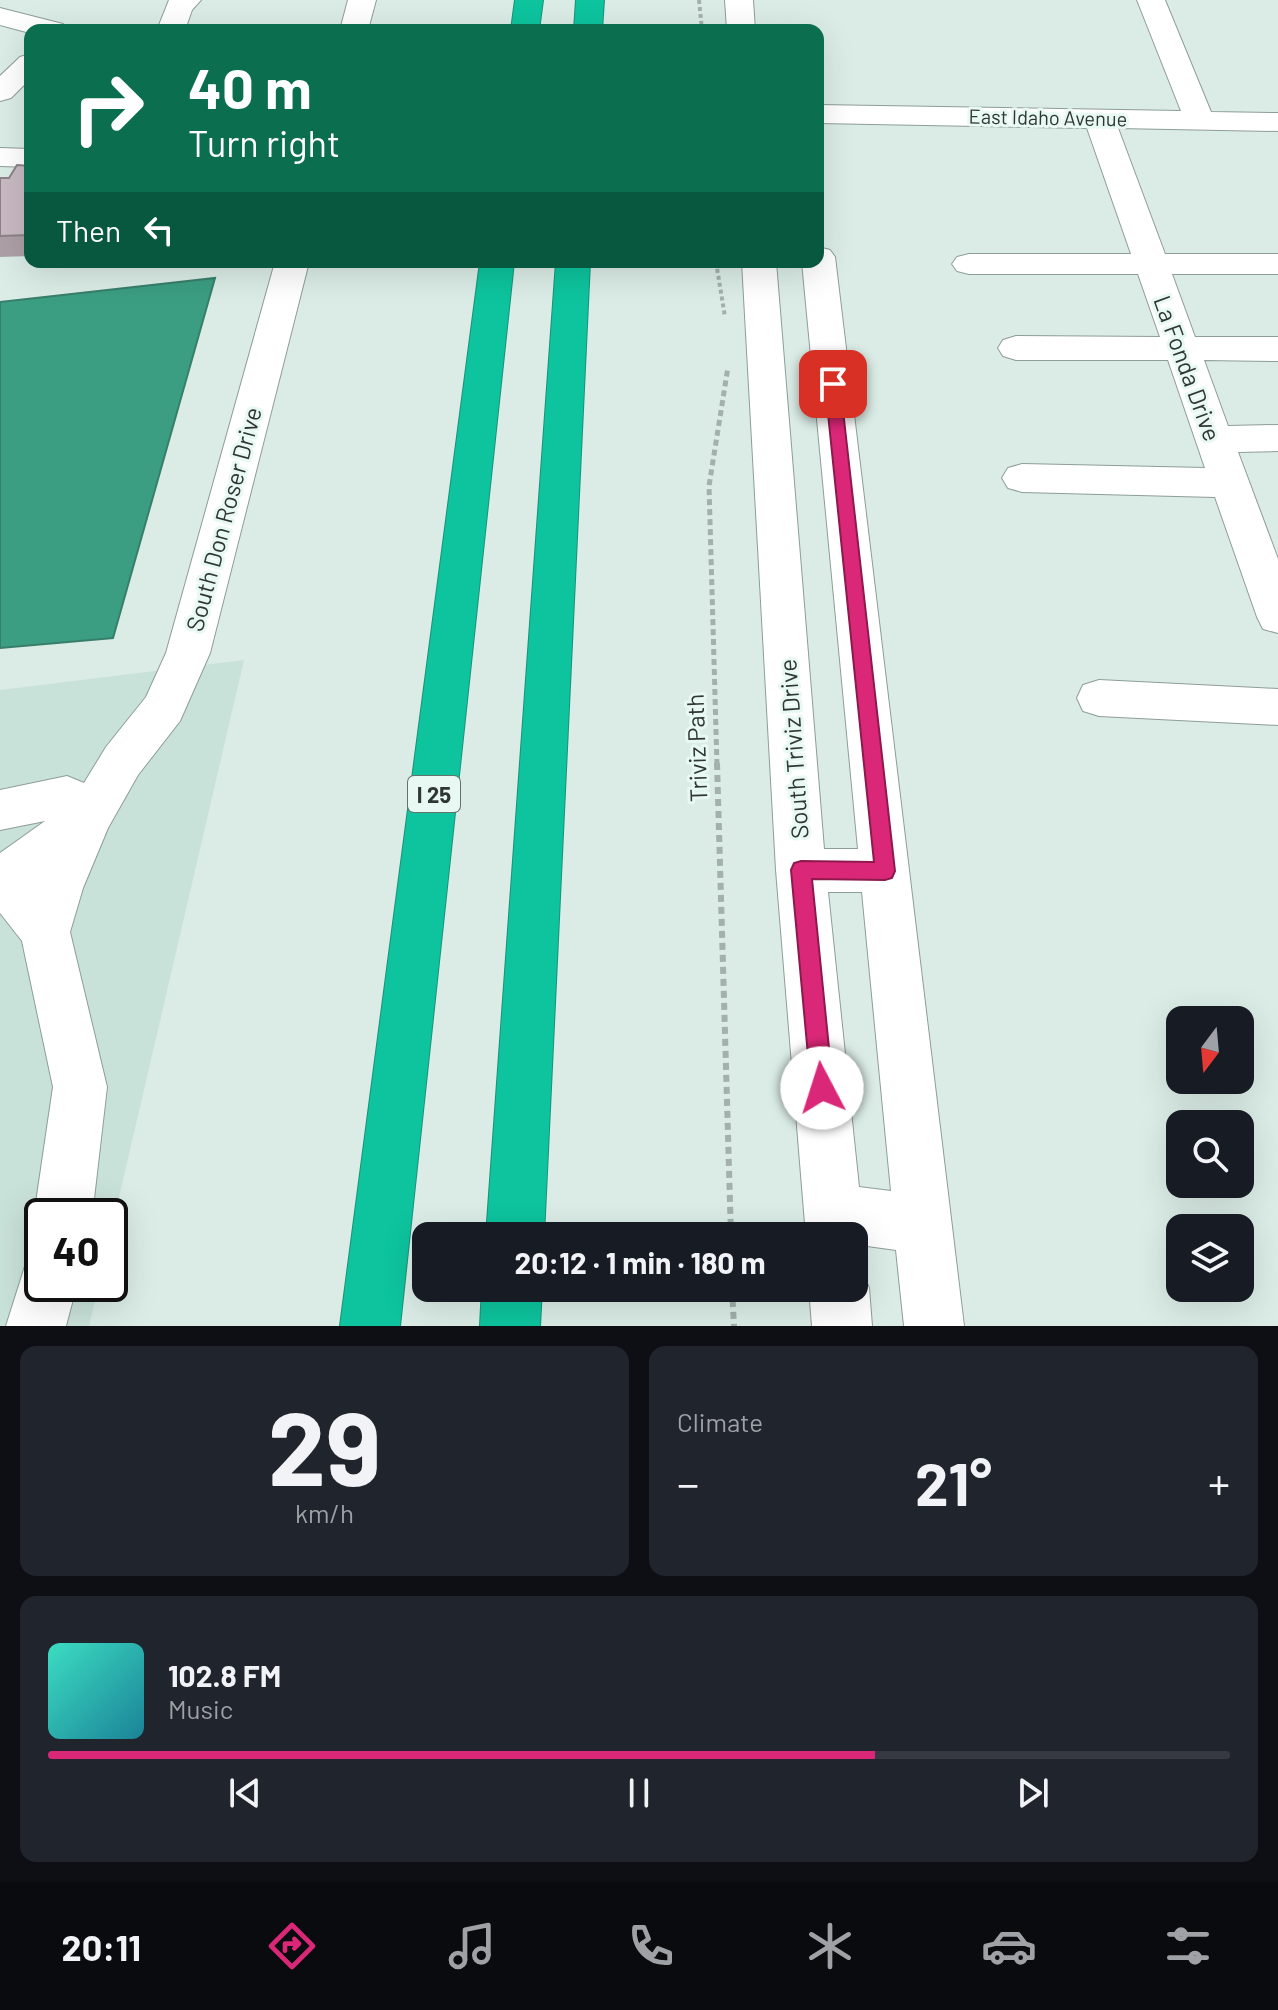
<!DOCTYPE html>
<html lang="en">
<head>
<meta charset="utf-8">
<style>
  :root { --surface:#171b24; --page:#20242c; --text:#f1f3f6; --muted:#9ea1a6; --line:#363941; --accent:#db2777 }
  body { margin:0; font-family:Barlow,sans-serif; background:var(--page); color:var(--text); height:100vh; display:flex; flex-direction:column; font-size:30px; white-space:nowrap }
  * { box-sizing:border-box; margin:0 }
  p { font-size:26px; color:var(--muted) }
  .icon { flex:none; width:44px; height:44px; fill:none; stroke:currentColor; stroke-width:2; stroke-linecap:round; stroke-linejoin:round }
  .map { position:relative; height:1326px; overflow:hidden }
  .details { display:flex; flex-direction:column; gap:20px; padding:20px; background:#0d0f14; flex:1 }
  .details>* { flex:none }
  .hud { position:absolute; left:24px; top:24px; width:800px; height:244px; border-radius:16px; box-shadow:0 8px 32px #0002; background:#0b6e4f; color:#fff; overflow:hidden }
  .needle { width:52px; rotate:196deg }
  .fabs { position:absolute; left:1166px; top:1006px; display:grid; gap:16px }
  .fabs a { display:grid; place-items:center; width:88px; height:88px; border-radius:16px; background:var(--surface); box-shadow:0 8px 32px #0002; font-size:40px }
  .speed { position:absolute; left:24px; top:1198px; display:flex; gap:16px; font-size:40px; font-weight:700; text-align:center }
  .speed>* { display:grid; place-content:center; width:104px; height:104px; border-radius:50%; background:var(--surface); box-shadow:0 8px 32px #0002; line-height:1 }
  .speed .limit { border:4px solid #111; border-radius:12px; background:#fff; color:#111 }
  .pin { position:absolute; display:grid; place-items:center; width:68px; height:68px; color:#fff; margin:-34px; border-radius:16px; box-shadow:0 4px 12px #0006 }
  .me { position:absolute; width:88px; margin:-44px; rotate:355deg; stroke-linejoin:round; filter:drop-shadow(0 0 6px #0008) }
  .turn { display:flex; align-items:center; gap:28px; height:168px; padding:0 32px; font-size:36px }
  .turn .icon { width:104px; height:104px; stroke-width:2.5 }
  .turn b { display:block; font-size:56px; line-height:68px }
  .then { display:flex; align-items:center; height:76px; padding:0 32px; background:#0003; gap:16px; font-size:30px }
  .big { font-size:60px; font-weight:700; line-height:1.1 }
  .details .tile { flex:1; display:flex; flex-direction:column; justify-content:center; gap:12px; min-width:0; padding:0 28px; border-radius:16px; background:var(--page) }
  .details .dial { align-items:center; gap:0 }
  .dial b { font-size:104px; line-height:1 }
  .song { display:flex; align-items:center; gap:24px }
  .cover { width:96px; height:96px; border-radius:12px; background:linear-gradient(135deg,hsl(170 70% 55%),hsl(190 70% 35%)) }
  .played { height:8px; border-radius:4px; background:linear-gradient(90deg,var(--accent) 70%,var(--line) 70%) }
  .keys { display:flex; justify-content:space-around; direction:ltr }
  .heat { display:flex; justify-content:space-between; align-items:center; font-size:44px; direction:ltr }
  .details .tiles { flex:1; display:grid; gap:20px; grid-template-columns:1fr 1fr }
  .tile:last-child { grid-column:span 2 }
  .trip { position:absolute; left:412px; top:1222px; width:456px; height:80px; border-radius:16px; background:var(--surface); box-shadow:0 8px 32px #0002; font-weight:700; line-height:80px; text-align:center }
  .dock { display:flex; height:128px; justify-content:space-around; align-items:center; background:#090b0e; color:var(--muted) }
  .dock .icon { width:56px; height:56px }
  .dock .on { color:var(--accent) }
  .dock b { font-size:36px; color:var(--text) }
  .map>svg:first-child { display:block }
</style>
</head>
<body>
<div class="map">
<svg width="1278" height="1326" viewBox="0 0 1278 1326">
  <rect width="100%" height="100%" fill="#dbece6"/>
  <path fill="#c9e2d9" d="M244,660L110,1236V1216H42V1284H99L89,1326H0V690Z"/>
  <path fill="#3b9e83" stroke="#387f6b" stroke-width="2" d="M215,278L113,638L0,648V302Z"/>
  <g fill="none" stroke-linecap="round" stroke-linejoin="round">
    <g stroke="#8d9d98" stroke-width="2">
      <g id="minor">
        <path d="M169,0H201L192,10L185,30H157Z"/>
        <path d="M348,0H376L368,30H340Z"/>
        <path d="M725,0H753L755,30H727Z"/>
        <path d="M1137,0H1165L1211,112L1278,113V131L1118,128L1165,254H1278V274H1172L1195,337H1278V361L1204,360L1228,426L1278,425V451L1238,452L1278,559V633L1263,629L1257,617L1215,497L1022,492L1008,488L1002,478L1008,468L1022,464L1205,468L1168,360H1016L1003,356L998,348L1003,340L1016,336L1160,337L1138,274H969L957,271L952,264L957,257L969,254H1131L1087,128L818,123V105L1181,111Z"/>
        <path d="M0,8L63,24L67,30H30V33L0,25Z"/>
        <path d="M30,54V79L11,98L0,101V76L20,57Z"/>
        <path d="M0,148L30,149V167L0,166Z"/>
        <path d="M818,247L830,250L835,257L964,1326H904L896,1250L860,1245L854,1257V1236H806L776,870L742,262H776L824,849H858L802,262H818ZM828,892H862L891,1191L859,1187Z"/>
        <path d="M275,262H309L210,653L180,721L138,775L108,828L83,888L70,932L107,1087L92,1216H42V1235L34,1216L53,1087L22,941L0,913V853L45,821L0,830V790L67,776L84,783L106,747L146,697L166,653Z"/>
        <path d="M1099,680L1278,689V725L1099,716L1083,711L1077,698L1083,685Z"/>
        <path d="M42,1256V1284H77L66,1326H6L26,1263Z"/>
        <path d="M854,1264L860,1267L869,1288L872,1326H812L809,1288H854Z"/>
      </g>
    </g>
    <g stroke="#199279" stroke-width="2">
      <g id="highway">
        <path d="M515,0H543L539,30H511Z"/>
        <path d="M576,0H604L602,30H574Z"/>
        <path d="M480,262H514L400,1326H340Z"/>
        <path d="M556,262H590L544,1236H486Z"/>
        <path d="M482,1288H542L540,1326H480Z"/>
      </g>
    </g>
    <g stroke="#a3b0ab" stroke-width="4" stroke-dasharray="4 3" stroke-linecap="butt">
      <path d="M699,0L702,30"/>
      <path d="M716,262L725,317"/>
    </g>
    <path stroke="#a3b0ab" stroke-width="5" stroke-dasharray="6 4" stroke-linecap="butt" d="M717,765L709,486L728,367"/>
    <g stroke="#a3b0ab" stroke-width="6" stroke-dasharray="7 5" stroke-linecap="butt">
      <path d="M717,763L731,1236"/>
      <path d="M732,1288L734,1326"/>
    </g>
    <use href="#minor" fill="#fff" fill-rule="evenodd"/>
    <use href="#highway" fill="#0dc49e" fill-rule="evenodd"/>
  </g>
  <path fill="#ada0a7" d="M30,166V256L0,257V178H9Z"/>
  <path fill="#c9bac2" stroke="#8d8288" stroke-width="2" d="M17,165L30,166V235L0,236V178H9Z"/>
  <path fill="#db2777" stroke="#8e194d" stroke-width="2" d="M833,379L840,384L895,871L892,878L885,880L812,879L833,1088L830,1096L822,1099L814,1096L811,1088L791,870L794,863L801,861L874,862L825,384Z"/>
  <g text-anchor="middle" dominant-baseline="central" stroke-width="6" stroke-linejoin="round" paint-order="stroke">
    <g font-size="20" fill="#303634" stroke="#e8f9f3">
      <text transform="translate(1048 117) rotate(1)">East Idaho Avenue</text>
    </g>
    <rect fill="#e8f9f3" stroke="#67706d" stroke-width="2" x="408" y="776" width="52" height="36" rx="6"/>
    <g font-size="22" font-weight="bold" fill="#303634">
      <text x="434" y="794">I 25</text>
    </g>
    <g font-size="24" fill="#303634" stroke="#e8f9f3">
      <text transform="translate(1188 368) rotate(70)">La Fonda Drive</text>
      <text transform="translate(223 519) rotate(-75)">South Don Roser Drive</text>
      <text transform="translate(696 748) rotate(-92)">Triviz Path</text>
      <text transform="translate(793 749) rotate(-94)">South Triviz Drive</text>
    </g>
  </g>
</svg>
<div class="fabs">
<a><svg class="needle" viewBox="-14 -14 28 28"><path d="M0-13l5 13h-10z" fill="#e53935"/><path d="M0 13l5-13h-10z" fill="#9ea1a6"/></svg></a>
<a><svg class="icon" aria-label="search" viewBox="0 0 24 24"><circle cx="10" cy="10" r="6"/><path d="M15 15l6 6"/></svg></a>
<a><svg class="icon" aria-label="layers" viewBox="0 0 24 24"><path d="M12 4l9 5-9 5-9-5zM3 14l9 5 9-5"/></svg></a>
</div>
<div class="speed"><div class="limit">40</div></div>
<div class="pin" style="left:833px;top:384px;background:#d93025"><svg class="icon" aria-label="arrive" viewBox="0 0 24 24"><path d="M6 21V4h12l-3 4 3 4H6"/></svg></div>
<svg class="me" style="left:822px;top:1088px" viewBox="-20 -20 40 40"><circle r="19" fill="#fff"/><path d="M0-13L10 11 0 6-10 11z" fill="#db2777"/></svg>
<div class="trip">20:12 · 1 min · 180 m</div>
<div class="hud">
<div class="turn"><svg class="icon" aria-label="right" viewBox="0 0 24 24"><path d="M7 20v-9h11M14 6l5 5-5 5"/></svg><div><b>40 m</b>Turn right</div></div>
<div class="then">Then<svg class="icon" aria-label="left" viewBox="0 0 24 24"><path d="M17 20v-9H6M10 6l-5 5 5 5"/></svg></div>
</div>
</div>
<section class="details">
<div class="tiles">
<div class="tile dial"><b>29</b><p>km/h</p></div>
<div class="tile"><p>Climate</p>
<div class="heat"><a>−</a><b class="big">21°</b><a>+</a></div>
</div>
<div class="tile">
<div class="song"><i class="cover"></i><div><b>102.8 FM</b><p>Music</p></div></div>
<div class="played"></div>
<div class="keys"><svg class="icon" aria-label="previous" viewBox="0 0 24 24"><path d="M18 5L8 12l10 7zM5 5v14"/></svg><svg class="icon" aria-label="pause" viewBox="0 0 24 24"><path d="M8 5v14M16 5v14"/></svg><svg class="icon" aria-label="next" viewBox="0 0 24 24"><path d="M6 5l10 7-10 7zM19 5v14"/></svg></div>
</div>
</div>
</section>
<nav class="dock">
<b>20:11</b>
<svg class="icon on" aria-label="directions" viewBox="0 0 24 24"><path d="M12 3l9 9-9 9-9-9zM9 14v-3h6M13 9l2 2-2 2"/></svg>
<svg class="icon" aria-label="music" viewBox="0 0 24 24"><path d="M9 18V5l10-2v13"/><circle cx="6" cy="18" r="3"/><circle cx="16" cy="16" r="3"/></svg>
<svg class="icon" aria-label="phone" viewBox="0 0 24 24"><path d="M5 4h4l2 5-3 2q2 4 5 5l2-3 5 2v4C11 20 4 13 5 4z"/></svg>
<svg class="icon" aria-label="climate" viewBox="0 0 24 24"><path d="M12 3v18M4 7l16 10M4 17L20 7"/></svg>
<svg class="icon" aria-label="car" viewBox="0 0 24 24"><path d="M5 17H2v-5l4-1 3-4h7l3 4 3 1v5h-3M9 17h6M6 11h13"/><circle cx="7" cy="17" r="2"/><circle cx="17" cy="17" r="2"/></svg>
<svg class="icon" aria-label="filters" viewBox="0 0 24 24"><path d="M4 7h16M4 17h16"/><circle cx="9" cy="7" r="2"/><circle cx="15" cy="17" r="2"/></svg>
</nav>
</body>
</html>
